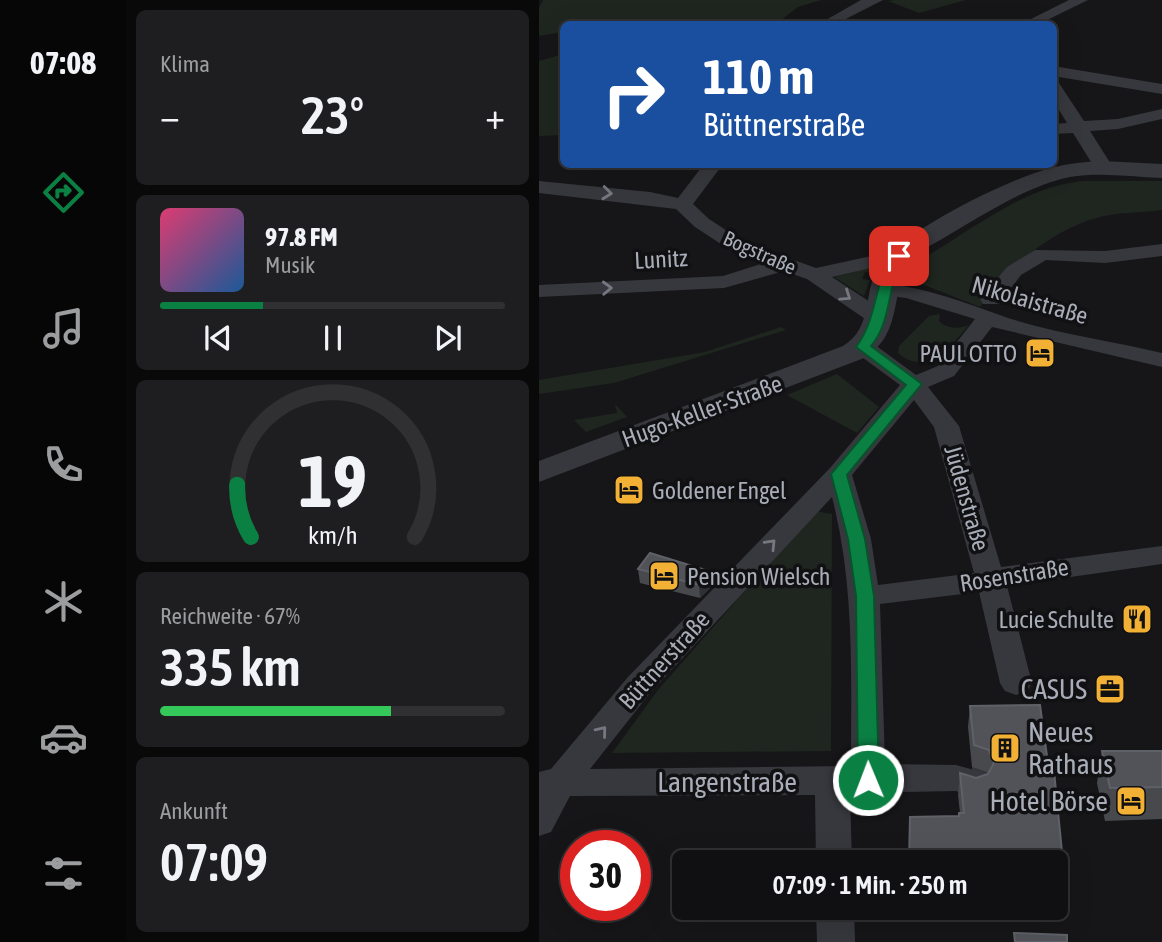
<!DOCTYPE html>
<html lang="de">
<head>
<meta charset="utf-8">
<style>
  :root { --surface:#101012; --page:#1e1e20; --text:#f1f3f6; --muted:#9c9d9f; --line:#303032; --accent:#0b8043 }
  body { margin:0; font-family:"Asap Condensed",sans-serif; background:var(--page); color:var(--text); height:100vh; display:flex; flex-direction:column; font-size:26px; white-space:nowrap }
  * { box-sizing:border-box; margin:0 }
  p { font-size:23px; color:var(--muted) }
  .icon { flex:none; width:38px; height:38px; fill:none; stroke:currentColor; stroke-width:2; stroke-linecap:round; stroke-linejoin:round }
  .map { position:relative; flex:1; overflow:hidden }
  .panel { display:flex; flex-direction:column; gap:10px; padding:10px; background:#09090a; width:413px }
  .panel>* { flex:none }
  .hud { position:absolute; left:21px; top:21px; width:497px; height:147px; border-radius:10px; box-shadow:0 7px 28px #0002,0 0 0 2px var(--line); background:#1a4fa0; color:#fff; overflow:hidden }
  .speed { position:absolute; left:21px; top:830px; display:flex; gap:14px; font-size:35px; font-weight:700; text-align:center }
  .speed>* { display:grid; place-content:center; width:91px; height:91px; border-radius:50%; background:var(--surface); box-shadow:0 7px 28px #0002,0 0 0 2px var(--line); line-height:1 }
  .speed .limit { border:10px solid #d22; background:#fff; color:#111 }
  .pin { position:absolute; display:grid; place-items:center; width:60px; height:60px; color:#fff; margin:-30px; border-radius:14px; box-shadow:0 4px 10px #0006 }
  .me { position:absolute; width:77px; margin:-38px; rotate:359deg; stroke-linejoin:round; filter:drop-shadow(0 0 5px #0008) }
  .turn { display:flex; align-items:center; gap:24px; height:147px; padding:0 28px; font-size:32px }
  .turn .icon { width:91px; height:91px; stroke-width:2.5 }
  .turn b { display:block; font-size:49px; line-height:60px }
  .big { font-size:52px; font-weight:600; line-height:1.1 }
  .panel .tile { flex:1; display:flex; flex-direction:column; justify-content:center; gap:10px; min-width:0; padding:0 24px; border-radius:10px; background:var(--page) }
  .panel .dial { align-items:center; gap:0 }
  .dial svg { height:182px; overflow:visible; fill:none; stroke:var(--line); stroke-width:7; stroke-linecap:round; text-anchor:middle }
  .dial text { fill:var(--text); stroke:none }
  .song { display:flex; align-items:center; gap:21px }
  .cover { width:84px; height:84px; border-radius:10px; background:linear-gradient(135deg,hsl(340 70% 55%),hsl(210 70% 35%)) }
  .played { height:7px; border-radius:4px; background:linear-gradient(90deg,var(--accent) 30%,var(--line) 30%) }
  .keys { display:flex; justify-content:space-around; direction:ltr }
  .heat { display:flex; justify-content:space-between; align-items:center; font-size:38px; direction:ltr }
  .charge { height:10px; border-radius:5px; background:linear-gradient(90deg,#34c759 67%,var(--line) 0) }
  .trip { position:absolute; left:133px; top:850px; width:396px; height:70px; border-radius:10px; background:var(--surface); box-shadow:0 7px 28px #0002,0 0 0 2px var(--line); font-weight:600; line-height:70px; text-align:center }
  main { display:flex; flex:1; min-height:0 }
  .tab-bar { display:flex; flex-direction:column; width:126px; justify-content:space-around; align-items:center; background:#060607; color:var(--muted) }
  .tab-bar .icon { width:49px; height:49px }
  .tab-bar .selected { color:var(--accent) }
  .tab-bar b { font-size:32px; color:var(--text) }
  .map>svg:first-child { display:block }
</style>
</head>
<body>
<main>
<nav class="tab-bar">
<b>07:08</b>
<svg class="icon selected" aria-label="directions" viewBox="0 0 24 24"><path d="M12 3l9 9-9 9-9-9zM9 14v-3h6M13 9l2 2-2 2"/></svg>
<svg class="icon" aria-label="music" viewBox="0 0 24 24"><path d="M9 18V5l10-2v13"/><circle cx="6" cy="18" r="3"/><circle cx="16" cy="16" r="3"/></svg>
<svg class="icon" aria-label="phone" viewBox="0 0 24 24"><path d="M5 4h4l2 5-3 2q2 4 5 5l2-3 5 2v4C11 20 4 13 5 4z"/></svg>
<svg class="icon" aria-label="climate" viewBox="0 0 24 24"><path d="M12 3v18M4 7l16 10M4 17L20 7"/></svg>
<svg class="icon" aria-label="car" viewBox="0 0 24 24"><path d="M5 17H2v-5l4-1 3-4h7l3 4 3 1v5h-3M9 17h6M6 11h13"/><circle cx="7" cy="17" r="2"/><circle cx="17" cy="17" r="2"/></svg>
<svg class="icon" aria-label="filters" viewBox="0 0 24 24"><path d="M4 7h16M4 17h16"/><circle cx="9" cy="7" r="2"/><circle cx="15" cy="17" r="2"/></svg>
</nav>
<section class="panel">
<div class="tile"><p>Klima</p>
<div class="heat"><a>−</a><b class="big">23°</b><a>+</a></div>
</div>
<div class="tile">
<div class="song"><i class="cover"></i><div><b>97.8 FM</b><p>Musik</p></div></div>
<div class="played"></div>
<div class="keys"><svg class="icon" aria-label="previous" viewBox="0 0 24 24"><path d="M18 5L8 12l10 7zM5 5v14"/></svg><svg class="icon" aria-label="pause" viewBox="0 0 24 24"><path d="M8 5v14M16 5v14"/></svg><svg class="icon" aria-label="next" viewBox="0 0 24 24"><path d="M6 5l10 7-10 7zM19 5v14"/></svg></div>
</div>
<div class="tile dial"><svg viewBox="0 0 100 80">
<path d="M14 69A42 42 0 1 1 86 69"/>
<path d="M14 69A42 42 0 0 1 8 46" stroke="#0b8043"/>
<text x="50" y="56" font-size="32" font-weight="700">19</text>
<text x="50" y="72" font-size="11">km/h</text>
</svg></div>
<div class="tile"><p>Reichweite · 67%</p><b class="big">335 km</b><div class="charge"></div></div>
<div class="tile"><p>Ankunft</p><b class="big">07:09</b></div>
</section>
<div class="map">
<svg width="623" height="942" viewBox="0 0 623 942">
  <rect width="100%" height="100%" fill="#161618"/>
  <g fill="#1e261f">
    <path d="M4,0H282L259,7L237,24H190L230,23L215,20H134L24,24V32L0,36V8Z"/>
    <path d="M356,0H427L380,13L349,1Z"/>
    <path d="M24,54V135L0,136V61Z"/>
    <path d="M545,181H623V210C602,213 577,212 557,218C510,232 469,267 441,307L385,285L380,277L384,262L391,254C438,226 489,185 545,181Z"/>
    <path d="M335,267L334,273L326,272L323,279L331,280L325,296L295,277Z"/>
    <path d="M401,314L400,321C408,329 419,329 430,325C412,346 388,378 359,353L360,346L390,316Z"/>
    <path d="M242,327L247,330L75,383L0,394V380L166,352Z"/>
    <path d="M298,374L340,407L318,433L248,395Z"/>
    <path d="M76,404L88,417L47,432L35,420L78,413Z"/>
    <path d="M276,511L293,514L292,751L73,753L119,690Z"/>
  </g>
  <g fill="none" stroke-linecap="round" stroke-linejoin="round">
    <path stroke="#333438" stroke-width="34" stroke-dasharray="34 17" stroke-linecap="butt" d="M433,769H477"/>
    <g fill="#37383d" fill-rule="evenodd">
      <path d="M322,0H344L297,24H280Z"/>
      <path d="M530,0H549L500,24H482Z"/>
      <path d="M514,66L623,84V94L514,76Z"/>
      <path d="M514,81L520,83L545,121L579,119L623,109V119L579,129L551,131L575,169L573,173H559L534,133L514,134V124L528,123L514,100Z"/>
      <path d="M165,164H184L154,204L170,219L205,242L277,268L360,250L367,252L370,256L367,260L293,277L348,313L351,318L348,323H332L268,279L245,271L185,288L0,297V285L184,276L225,263L191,250L156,227L137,209L0,193V181L111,192L139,198Z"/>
      <path d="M623,244V256L566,263L507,260L482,275L460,304H444L441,299L468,267L496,250L566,251Z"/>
      <path d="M344,283C388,288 428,303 469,318C518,334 573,341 623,353V367L453,327L415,376L389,387L420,426L462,567L623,546V564L468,586L493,683L488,691L477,695L466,691L461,683L440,592L341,604L346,764L417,765L446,773L451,783L446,793L434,797L417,791L311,793L313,863H277L276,795L31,796L12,832L0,836V772L12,769L89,677L291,468L361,385L316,352L312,347L316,342H332L377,375L399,366L436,319L367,298L336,294L333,289ZM375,400L395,427L435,573L339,585L332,539L313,475ZM293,497C316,586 312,675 312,766L51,769L111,693Z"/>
      <path d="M277,908H315L316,942H278Z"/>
    </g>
    <path fill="#37383d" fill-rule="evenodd" d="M563,161L623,164V178C593,177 561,172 531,177C478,188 428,227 381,251C345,285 370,330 325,358L0,482V461L304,346C335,327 323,293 340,266C362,232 464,182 505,170C524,164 542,162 563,161Z"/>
  </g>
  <g fill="#47494d">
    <path d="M99,569L173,572L174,585L161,598L101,583Z"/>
    <path d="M431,706L524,862L520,884H516V863H370L420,816L421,813L419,795L421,773L437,778L449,774L448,772L433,767L429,727Z"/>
    <path d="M563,751H623V819L566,821L558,783Z"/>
  </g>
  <path fill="#2f3033" d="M173,572L174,585L161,598L160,585Z"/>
  <g fill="#525359" stroke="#5f6168" stroke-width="2">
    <path d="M111,553L173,572L160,585L99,569Z"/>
    <path d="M501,705L510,771H515L524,862L370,863L371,817L420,816V813H425L421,773L437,778L449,774L455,763L450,750L435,745L431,706Z"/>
    <path d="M563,751H623V787L571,788Z"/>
    <path d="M475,933L528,935V942H476Z"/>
  </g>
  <defs><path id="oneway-chevron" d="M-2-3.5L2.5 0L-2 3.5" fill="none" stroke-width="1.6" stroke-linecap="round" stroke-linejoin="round" transform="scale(1.75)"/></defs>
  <g stroke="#757881">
    <use href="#oneway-chevron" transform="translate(68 193) rotate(6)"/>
    <use href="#oneway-chevron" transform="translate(68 288) rotate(-2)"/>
    <use href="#oneway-chevron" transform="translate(307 296) rotate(34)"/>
    <use href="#oneway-chevron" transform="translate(232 544) rotate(-46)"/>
    <use href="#oneway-chevron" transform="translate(63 731) rotate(-51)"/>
  </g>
  <path fill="#0b8043" stroke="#07532c" stroke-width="2" d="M355,253L366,256C347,283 354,321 332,346L383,384L308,475L326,539L335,596L340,780L337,786H322L319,780L317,596L309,539L292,474L367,385L317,347C339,318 334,283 355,253Z"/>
  <defs>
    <g id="hotel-square" transform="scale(1.575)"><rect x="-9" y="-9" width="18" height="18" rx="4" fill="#f2b134" stroke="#111113"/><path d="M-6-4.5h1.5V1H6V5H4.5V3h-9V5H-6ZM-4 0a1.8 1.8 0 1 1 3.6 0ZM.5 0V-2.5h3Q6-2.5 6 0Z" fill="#111"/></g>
    <g id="restaurant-square" transform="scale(1.575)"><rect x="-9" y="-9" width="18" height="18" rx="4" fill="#f2b134" stroke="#111113"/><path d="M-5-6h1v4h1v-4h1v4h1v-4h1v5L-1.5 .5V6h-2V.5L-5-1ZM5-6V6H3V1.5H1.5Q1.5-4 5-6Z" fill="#111"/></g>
    <g id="office-square" transform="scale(1.575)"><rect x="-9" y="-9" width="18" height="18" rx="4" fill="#f2b134" stroke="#111113"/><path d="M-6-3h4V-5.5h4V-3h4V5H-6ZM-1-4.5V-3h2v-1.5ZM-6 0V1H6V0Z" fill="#111"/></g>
    <g id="building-square" transform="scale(1.575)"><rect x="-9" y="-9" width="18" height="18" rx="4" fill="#f2b134" stroke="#111113"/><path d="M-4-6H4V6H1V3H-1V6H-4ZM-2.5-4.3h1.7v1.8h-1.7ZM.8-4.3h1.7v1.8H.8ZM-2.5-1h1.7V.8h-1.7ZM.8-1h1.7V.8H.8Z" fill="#111"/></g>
  </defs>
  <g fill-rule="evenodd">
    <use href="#hotel-square" x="501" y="353"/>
    <use href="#hotel-square" x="90" y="490"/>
    <use href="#hotel-square" x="125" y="576"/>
    <use href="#restaurant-square" x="598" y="619"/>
    <use href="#office-square" x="571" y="689"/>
    <use href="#building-square" x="466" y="748"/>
    <use href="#hotel-square" x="592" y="801"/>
  </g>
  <g text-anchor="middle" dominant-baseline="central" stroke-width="7" stroke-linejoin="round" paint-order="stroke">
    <g font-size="21" fill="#a8adb8" stroke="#111113">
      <text transform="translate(221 252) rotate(24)">Bogstraße</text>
    </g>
    <g font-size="24" fill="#a8adb8" stroke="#111113">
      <text transform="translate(122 259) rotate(-3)">Lunitz</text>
      <text transform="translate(491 300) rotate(16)">Nikolaistraße</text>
      <text transform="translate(163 411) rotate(-20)">Hugo-Keller-Straße</text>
      <text transform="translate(428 498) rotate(74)">Jüdenstraße</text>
      <text transform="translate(475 575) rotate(-9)">Rosenstraße</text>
      <text transform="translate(125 660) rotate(-48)">Büttnerstraße</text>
    </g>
    <g font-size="24" fill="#a8adb8" stroke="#111113" text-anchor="end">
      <text x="478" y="353">PAUL OTTO</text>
      <text x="113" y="490" text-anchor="start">Goldener Engel</text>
      <text x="148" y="576" text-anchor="start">Pension Wielsch</text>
      <text x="575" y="619">Lucie Schulte</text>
    </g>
    <g font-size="28" fill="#a8adb8" stroke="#111113" text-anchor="end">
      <text x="548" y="689">CASUS</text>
      <text x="489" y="732" text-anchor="start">Neues<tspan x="489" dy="32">Rathaus</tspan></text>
      <text x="569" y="801">Hotel Börse</text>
    </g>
    <g font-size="28" fill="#a8adb8" stroke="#111113">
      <text x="188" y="782">Langenstraße</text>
    </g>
  </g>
</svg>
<div class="speed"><div class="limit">30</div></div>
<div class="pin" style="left:360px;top:256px;background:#d93025"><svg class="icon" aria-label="arrive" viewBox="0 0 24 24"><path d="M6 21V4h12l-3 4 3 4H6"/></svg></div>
<svg class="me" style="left:329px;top:780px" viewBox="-20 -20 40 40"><circle r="17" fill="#0b8043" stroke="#fff" stroke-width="3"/><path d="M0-11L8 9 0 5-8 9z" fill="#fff"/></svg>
<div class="trip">07:09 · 1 Min. · 250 m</div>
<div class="hud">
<div class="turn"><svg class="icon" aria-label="right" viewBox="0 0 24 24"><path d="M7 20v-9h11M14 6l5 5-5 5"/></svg><div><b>110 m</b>Büttnerstraße</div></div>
</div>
</div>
</main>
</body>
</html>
